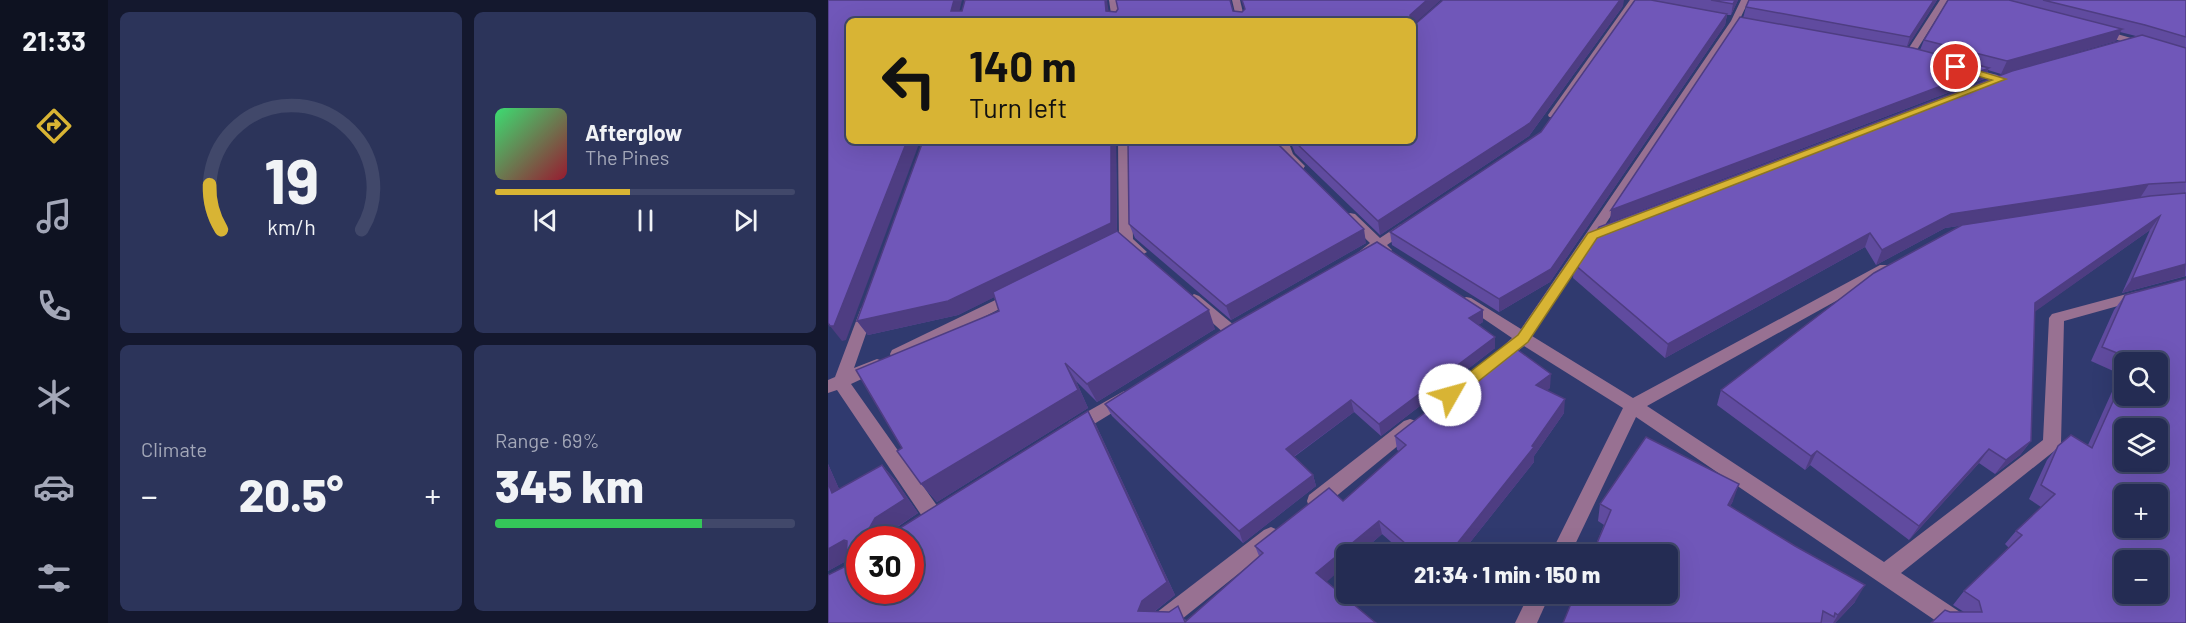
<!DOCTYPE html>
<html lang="en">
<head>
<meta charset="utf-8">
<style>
  :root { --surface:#242c53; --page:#2c345a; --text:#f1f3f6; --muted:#a3a7b8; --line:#41486a; --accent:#d8b434 }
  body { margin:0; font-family:Barlow,sans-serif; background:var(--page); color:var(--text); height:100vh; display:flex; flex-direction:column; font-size:22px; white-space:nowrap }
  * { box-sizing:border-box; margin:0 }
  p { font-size:20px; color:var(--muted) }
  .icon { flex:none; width:33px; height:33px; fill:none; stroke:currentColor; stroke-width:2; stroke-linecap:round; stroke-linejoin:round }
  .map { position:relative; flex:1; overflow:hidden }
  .panel { display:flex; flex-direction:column; gap:12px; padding:12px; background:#14182e; width:720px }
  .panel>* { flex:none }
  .hud { position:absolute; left:18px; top:18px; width:570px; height:126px; border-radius:9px; box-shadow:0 6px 24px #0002,0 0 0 2px var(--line); background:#d8b434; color:#111; overflow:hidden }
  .tools { position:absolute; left:1286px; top:352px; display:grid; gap:12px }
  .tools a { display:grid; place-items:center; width:54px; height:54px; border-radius:9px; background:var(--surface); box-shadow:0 6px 24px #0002,0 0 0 2px var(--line); font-size:30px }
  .speed { position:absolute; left:18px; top:526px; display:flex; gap:12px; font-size:30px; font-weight:700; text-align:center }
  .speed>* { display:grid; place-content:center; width:78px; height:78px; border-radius:50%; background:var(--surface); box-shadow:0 6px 24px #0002,0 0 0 2px var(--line); line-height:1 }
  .speed .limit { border:9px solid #d22; background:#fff; color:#111 }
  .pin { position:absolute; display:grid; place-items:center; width:51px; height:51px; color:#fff; margin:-26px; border:3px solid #fff; border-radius:50%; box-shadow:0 2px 6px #0007 }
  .me { position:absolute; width:66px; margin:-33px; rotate:52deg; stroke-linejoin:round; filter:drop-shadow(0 0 4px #0008) }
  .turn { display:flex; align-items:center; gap:21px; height:126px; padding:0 24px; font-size:27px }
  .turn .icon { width:78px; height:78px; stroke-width:2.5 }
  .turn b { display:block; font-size:42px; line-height:51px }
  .big { font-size:45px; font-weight:800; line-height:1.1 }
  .panel .tile { flex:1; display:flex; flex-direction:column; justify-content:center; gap:9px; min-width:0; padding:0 21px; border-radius:9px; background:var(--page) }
  .panel .dial { align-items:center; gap:0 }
  .dial svg { height:156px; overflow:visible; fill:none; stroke:var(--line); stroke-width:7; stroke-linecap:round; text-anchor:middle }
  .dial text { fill:var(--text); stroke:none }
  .song { display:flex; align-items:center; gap:18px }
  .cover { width:72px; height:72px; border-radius:9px; background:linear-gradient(135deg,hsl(140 70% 55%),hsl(350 70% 35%)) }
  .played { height:6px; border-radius:3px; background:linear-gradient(90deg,var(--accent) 45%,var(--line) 45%) }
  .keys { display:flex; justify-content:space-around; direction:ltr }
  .heat { display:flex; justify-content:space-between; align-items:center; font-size:33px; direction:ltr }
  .charge { height:9px; border-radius:4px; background:linear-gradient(90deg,#34c759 69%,var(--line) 0) }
  .panel .tiles { flex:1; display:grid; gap:12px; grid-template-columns:repeat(2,1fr) }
  .trip { position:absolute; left:508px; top:544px; width:342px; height:60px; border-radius:9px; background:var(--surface); box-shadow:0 6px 24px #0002,0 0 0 2px var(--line); font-weight:800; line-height:60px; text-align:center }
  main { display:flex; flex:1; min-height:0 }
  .tabs { display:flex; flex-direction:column; width:108px; justify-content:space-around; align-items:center; background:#0e1221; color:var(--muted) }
  .tabs .icon { width:42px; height:42px }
  .tabs .on { color:var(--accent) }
  .tabs b { font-size:27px; color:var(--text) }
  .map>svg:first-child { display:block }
</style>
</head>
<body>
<main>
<nav class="tabs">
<b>21:33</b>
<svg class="icon on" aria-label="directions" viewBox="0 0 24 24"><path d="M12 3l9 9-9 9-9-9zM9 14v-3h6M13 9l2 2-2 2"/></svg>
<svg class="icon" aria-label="music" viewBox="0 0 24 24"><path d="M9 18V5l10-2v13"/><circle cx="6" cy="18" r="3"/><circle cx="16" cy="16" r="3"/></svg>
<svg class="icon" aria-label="phone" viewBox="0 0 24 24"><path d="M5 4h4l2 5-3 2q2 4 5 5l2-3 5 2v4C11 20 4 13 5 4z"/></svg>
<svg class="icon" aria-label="climate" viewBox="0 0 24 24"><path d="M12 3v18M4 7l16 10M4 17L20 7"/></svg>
<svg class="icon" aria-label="car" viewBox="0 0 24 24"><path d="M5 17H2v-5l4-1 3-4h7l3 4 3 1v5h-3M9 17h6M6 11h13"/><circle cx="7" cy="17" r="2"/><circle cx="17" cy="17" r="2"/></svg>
<svg class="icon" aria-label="filters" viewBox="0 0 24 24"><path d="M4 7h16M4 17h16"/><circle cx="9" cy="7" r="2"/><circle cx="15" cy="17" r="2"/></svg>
</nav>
<section class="panel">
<div class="tiles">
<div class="tile dial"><svg viewBox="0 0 100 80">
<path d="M14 69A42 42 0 1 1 86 69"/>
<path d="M14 69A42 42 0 0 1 8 46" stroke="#d8b434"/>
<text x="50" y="56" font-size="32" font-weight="700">19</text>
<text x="50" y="72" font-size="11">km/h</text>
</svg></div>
<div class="tile">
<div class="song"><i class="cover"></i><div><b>Afterglow</b><p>The Pines</p></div></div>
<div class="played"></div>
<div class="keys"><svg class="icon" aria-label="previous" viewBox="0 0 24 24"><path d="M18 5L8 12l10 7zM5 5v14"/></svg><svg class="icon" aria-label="pause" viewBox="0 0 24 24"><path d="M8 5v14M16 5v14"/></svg><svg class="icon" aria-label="next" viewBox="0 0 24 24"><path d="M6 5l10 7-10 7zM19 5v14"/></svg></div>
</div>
<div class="tile"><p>Climate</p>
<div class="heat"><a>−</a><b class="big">20.5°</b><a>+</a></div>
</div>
<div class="tile"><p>Range · 69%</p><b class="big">345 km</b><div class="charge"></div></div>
</div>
</section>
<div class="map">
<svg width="1358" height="623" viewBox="0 0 1358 623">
  <rect width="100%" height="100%" fill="#303a6f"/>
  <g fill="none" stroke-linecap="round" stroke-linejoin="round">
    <g fill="#987192" fill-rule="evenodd">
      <path d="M281,0H289L292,21H284Z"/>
      <path d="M404,0H412L417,21H409Z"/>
      <path d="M802,0H810L729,117H721L720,115Z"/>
      <path d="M913,0H921L911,21L704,336L805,398L1052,265H1062L1064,268L1062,271L819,406L1056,562L1215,440L1221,318L1224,314L1310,291L1315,293L1317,296L1315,299L1236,321L1233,443L1230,448L1073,573L1138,616L1141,623H1111L808,417L742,555H722L795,408L696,346L676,362H664L662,358L684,338L631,302L638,297L643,298L693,329L903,21Z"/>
      <path d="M1112,0H1120L1085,56H1079L1077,54Z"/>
      <path d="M1272,29L1358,54V60L1269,34V30Z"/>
      <path d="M1138,67L1177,77L1178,79L1173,82L1134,72V68Z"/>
      <path d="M290,141H302L305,239L319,252L312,256L307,255L291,240Z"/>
      <path d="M448,141H460L465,154L477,166L475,169H467L454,155Z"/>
      <path d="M522,213L527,214L552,238L573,224H583L585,227L559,245L564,250L562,253L557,254L550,251L535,258L528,254L542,243L515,217Z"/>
      <path d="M186,291L193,296L191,299L76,358H64L62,354L64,350Z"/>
      <path d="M366,294L371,296L407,326L410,330L407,334H397L361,302L359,299Z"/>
      <path d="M40,303L47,308L26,368L49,359L55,361L57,365L55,369L23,384L112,510L115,516L112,522L105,524L98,522L9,390L0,393V380L7,377L33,308Z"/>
      <path d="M296,391L302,392L304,397L302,402L253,432L247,434L241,432L238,427L241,422Z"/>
      <path d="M582,419L588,421L591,426L588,431L495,507L488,509L481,507L479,501L481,495L576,421Z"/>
      <path d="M443,527L450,530L453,536L450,542L349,623H321L324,616L436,530Z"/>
      <path d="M701,594H722L709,623H687Z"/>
    </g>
  </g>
  <g fill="#604b9f" fill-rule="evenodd">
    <path d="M807,0H910L903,15H899L897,25L722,282L671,312L564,245L562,232L713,132Z"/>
    <path d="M921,0H1109L1079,47L1092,50L1096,40L1120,0H1358V276L1294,293L1322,230L1207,311L1203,441L1192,455L1167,474L1151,463L1081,540L982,465L977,470L889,405L893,390L1314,198L1117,228L1048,265L1037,247L837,358L745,278L746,264L1308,36L1292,32L1288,41L1173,74L1160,70L1156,79L782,222L915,18L918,7Z"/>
    <path d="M795,6L701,136L552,235L467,153L462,141H585Z"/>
    <path d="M95,141H288L289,231L387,329L269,402L248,381L260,408L109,502L93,484L74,448L171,311L166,297L130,315L40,335L29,321Z"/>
    <path d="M451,145L538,243L403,320L307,238L301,224Z"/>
    <path d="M1358,279V623H1103L1117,610L1122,612H1136L1125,605L1136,591L1181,548L1177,544L1188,531L1213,507L1201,499L1219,460L1230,446L1243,435L1260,445L1292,374L1263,361L1286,310L1297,295ZM1296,363H1329V396H1296ZM1296,429H1329V462H1296ZM1296,495H1329V528H1296ZM1296,561H1329V594H1296Z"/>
    <path d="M655,322L650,325L667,348L553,436L526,412L466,457L485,475L488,486L415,543L284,416L277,404Z"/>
    <path d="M722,388L719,390L736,413L706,456V462L632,555H578L554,534L530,555H519L498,582L548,623H0L18,566V561L0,571V464L11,489L54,465L67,480L90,513L65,530H69L260,411L268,425L347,595L326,612L359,620L431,556L427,546L515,501L571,451L569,450L567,436Z"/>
    <path d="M905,501L902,506L1027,602L1007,623H735L776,525L770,521L772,504Z"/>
  </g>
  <g fill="#4e3d82">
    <path d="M126,0H134L129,21L123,11Z"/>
    <path d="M277,0H279L282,21L278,11Z"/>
    <path d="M599,0H613L585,25V21H582V15Z"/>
    <path d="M792,0H796L795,6L701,136L552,235L550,221Z"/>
    <path d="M907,0H910L903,15L905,4Z"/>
    <path d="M1106,0H1109L1078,49L1082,37Z"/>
    <path d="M899,14L897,25L722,282L671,312V299Z"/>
    <path d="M1294,29L1288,41L1173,74L1179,61Z"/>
    <path d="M1161,68L1156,79L782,222L783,210Z"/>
    <path d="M79,141H92L18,340L14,341L2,326Z"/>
    <path d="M283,141H288L289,237L130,315L40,335L29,321Z"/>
    <path d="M1321,184L1312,198L1117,228L1048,265L1054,250L1123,214Z"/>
    <path d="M1332,216L1322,230L1198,318L1207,303Z"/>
    <path d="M536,229L538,243L403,320L398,306Z"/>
    <path d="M1042,233L1037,247L837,358L840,344Z"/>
    <path d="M1358,264L1357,276L1294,293L1304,279Z"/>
    <path d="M381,310L387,329L269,402L259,384Z"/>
    <path d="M655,310V322L641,330V318Z"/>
    <path d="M667,337V348L553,436L551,424Z"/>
    <path d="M237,363L248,381L260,408L109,502L93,484Z"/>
    <path d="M723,374L722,388L708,400V385Z"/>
    <path d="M737,399L736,413L706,456V462L632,555H620L704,446Z"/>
    <path d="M523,400L526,412L461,460L458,449Z"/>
    <path d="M260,411L268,425L347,595L323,614L310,611Z"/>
    <path d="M1203,441L1192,455L1167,474L1178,460Z"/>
    <path d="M1161,449L1151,463L1081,540L1091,526Z"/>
    <path d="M989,451L982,465L977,470L983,456Z"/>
    <path d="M0,464L19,507L4,493L0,483Z"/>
    <path d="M54,465L67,480L90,513L61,532L42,527Z"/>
    <path d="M485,475L488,486L415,543L411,531Z"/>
    <path d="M911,484L905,501L894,522L900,505Z"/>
    <path d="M551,521L554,534L530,555H519V564L493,587L488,573Z"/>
    <path d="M16,540L31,554L0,571V549Z"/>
    <path d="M1037,585L1027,602L1007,623H1005L1010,615Z"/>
  </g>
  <g fill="#7057b9" stroke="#4e3d82" stroke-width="1.5" fill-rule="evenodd">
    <path d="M0,0H126L123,11H134L137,0H277L278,11L288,12L290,9L288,0H402L405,11L414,12L417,9L414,0H599L582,15V21H21V141H79L6,326H2L0,323Z"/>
    <path d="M615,0H792L702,123L550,221L466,141H585V26Z"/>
    <path d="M807,0H823L899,14L723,269L671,299L562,232L713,132Z"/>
    <path d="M883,0H907L905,4Z"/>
    <path d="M921,0H1106L1082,37L918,7Z"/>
    <path d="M1120,0H1181L1294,29L1179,61L1096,40Z"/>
    <path d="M1215,0H1358V37L1317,25Z"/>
    <path d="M912,17L1085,48L1161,68L783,210Z"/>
    <path d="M1314,35L1358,48V182L1321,184L1123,214L1054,250L1042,233L840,344L746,264L771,227L1184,71Z"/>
    <path d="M95,141H283V223L120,301L29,321Z"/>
    <path d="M300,141H450L451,145L536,229L398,306L301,224Z"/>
    <path d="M1358,193V264L1304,279L1332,216L1207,303L1203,441L1178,460L1161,449L1091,526L989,451L983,456L893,390L1046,273L1134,225L1322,196Z"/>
    <path d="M289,231L381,310L259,384L237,363L250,390L93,484L69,451L74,448L28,370L171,311L165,292Z"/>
    <path d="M549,242L655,310L641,318L667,337L551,424L523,400L458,449L485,475L411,531L277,404L404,324Z"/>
    <path d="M1358,279V623H1103L1117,610L1122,612H1154L1151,601L1136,591L1194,535L1188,531L1227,494L1213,485L1230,446L1243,435L1264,448L1296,377V396H1329V363H1302L1304,359L1274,347L1297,295ZM1296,429H1329V462H1296ZM1296,495H1329V528H1296ZM1296,561H1329V594H1296Z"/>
    <path d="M683,345L723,374L708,385L737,399L704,446L706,447L620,555H591L551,521L488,573L548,623H0V575L18,566L19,541L16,540L0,549V483L4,493L54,465L77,499L47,518L42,527L69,530L260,411L339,582L314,601L310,611L341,612L350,606L357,622L435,553L427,546L501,488L515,501L578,445L567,436ZM32,540H82V591H32Z"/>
    <path d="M818,437L911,484L900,505L967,546L1037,585L1010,615L1007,613L1006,617L995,611L993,623H735L747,594H840V555H764L783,510L772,504Z"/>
  </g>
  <path fill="#d8b434" stroke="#8c7522" stroke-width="1.5" d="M1128,64L1178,79L769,238L700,342L628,399H617L615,395L617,391L690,335L760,233L1164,80L1124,69V65Z"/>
</svg>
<div class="tools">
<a><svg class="icon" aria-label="search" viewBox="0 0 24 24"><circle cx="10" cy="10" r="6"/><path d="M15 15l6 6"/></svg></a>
<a><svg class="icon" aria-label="layers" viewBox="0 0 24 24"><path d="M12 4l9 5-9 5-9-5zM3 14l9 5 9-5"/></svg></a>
<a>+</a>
<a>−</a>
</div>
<div class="speed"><div class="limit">30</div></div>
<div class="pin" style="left:1128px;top:67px;background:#d93025"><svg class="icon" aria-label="arrive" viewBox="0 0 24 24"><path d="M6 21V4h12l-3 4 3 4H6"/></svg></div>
<svg class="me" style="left:622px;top:395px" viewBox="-20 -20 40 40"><circle r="19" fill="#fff"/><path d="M0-13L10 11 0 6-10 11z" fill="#d8b434"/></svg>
<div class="trip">21:34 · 1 min · 150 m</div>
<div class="hud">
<div class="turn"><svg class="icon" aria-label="left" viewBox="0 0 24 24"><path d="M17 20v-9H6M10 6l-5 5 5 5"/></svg><div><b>140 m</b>Turn left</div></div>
</div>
</div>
</main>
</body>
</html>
